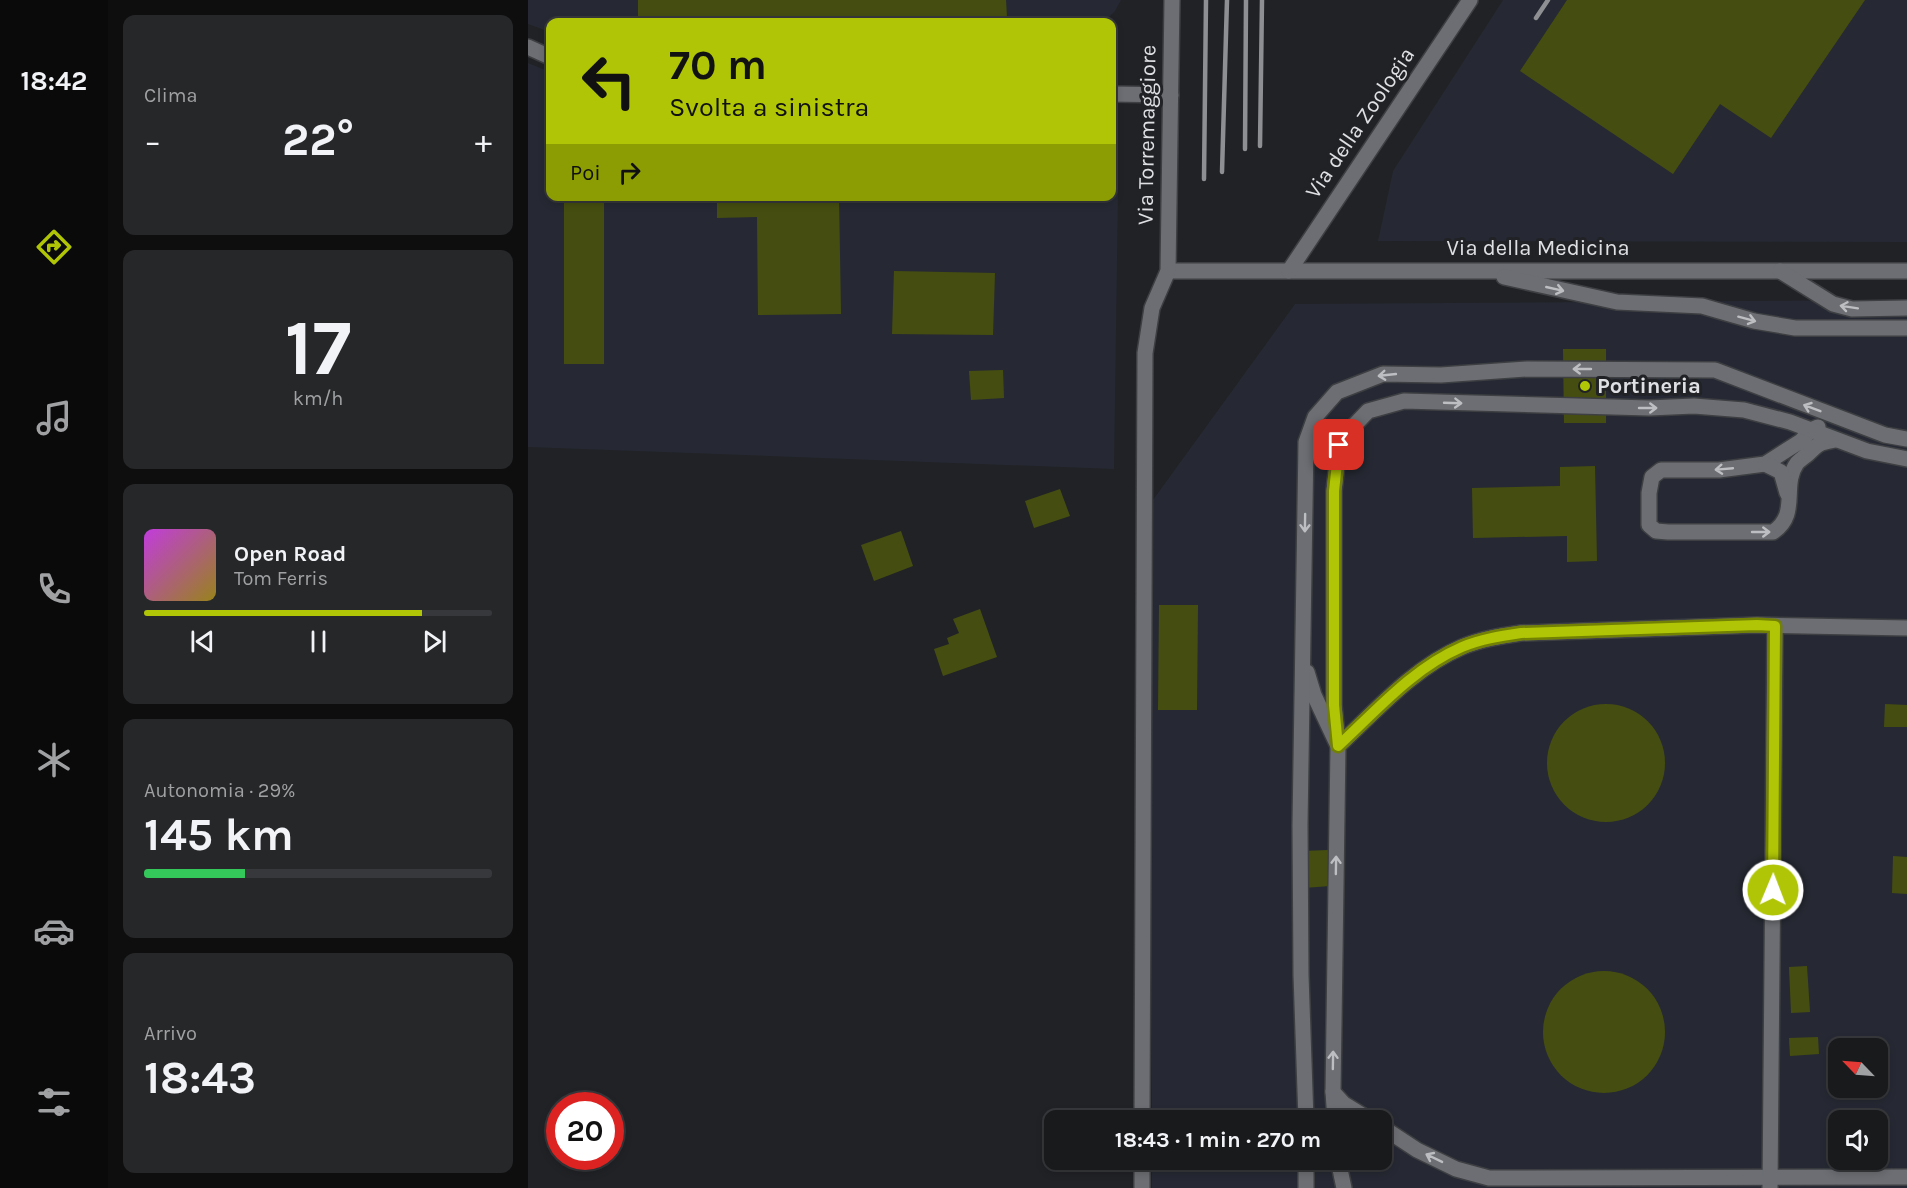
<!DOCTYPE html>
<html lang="it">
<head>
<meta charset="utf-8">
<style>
  :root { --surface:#191a1c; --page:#262729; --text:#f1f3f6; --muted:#9fa1a3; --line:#37383b; --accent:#afc505 }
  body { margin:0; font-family:Karla,sans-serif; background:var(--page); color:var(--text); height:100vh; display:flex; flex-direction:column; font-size:22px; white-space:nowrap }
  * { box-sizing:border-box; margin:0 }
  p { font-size:20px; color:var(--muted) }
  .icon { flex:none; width:33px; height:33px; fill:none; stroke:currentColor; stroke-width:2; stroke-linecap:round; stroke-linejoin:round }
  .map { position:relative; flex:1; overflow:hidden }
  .details { display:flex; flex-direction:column; gap:15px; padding:15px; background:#0e0e0f; width:420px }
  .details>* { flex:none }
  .top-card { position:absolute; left:18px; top:18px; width:570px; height:183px; border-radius:12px; box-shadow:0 3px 9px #0003,0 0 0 2px var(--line); background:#afc505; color:#111; overflow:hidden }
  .needle { width:39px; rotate:295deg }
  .tools { position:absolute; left:1300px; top:1038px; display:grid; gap:12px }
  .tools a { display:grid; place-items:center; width:60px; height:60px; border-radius:12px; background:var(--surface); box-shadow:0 3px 9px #0003,0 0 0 2px var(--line); font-size:30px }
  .speed { position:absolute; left:18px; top:1092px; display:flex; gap:12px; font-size:30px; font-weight:700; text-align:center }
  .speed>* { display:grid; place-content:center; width:78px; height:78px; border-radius:50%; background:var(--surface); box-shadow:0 3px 9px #0003,0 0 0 2px var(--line); line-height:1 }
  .speed .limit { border:9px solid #d22; background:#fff; color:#111 }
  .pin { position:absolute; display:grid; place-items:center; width:51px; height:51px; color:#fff; margin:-26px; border-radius:12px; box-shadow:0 3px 9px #0006 }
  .me { position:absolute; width:66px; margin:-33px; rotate:1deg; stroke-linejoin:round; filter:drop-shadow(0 0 4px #0008) }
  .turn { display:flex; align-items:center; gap:21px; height:126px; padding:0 24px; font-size:27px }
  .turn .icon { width:78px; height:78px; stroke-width:2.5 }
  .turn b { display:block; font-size:42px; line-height:51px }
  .then { display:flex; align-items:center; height:57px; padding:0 24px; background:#0003; gap:12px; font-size:22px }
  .big { font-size:45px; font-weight:700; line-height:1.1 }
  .details .card { flex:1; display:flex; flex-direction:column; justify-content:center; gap:9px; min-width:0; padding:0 21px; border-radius:12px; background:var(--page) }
  .details .dial { align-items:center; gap:0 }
  .dial b { font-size:78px; line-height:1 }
  .song { display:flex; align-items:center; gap:18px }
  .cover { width:72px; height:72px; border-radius:9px; background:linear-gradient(135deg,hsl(290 70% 55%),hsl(50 70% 35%)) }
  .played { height:6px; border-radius:3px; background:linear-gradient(90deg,var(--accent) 80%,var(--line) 80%) }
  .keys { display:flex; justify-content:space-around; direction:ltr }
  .heat { display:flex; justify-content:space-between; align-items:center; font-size:33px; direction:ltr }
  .charge { height:9px; border-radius:4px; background:linear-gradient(90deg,#34c759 29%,var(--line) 0) }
  .trip { position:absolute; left:516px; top:1110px; width:348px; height:60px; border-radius:12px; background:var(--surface); box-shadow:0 3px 9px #0003,0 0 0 2px var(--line); font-weight:700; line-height:60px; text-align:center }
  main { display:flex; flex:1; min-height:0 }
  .menu { display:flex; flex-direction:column; width:108px; justify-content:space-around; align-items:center; background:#0a0a0b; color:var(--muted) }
  .menu .icon { width:42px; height:42px }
  .menu .selected { color:var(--accent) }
  .menu b { font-size:27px; color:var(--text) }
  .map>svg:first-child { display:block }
</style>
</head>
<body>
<main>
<nav class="menu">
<b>18:42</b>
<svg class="icon selected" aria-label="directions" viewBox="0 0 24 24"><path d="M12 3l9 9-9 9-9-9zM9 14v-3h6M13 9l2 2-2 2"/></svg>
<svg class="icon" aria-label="music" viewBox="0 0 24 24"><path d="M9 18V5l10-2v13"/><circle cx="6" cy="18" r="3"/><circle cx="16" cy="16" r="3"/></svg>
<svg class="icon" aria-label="phone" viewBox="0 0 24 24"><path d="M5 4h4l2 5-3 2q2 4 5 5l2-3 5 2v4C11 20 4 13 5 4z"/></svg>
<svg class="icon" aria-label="climate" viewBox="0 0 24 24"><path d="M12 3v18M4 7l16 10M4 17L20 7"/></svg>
<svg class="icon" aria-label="car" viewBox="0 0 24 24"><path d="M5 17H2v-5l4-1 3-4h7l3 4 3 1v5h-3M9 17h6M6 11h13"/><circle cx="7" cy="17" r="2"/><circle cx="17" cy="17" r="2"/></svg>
<svg class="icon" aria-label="filters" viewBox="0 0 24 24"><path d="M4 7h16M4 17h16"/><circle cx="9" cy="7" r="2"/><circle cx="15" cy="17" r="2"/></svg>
</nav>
<section class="details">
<div class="card"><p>Clima</p>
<div class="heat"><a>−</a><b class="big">22°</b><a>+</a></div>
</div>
<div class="card dial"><b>17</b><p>km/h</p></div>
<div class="card">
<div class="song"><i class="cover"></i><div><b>Open Road</b><p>Tom Ferris</p></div></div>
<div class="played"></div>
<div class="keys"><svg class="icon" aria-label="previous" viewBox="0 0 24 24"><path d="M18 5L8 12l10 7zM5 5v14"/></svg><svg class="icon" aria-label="pause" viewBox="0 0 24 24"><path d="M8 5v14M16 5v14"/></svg><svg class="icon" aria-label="next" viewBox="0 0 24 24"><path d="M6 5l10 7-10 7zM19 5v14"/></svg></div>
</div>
<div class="card"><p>Autonomia · 29%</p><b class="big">145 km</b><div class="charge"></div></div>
<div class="card"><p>Arrivo</p><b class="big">18:43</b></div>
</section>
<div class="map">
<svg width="1379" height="1188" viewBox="0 0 1379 1188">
  <rect width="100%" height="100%" fill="#212226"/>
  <g fill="#262933" fill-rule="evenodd">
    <path d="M0,0H593L587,11L576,22H22V32L0,24Z"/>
    <path d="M975,0H1379V242L850,241L865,171Z"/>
    <path d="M0,63L22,72V196H584V178L590,191L586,469L0,447Z"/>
    <path d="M1379,300V1188H624V1160H854V1120H624L622,504L767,304ZM1311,1048H1350V1088H1311ZM1311,1120H1350V1160H1311Z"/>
  </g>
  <g fill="#454e10">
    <path d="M110,0H478L479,17L110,22Z"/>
    <path d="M1039,0H1337L1243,138L1192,104L1145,174L992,71Z"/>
    <rect x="36" y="196" width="40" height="168"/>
    <path d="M189,196H311L313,314L230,315L229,217L189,218Z"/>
    <path d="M366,271L467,273L465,335L364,334Z"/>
    <path d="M1035,349H1078V423H1036Z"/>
    <path d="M475,370L476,398L443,400L441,371Z"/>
    <path d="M1067,466L1069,561L1039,562V536L945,538L944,488L1032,486V467Z"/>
    <path d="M532,489L542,516L506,528L497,501Z"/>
    <path d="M373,531L385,566L346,581L333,545Z"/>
    <path d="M631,605H670L669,710H630Z"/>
    <path d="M452,609L469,657L415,676L406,649L421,644L419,638L431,633L425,619Z"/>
    <circle cx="1078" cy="763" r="59"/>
    <path d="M1357,704L1379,705V727H1356Z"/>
    <path d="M800,850L802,886L776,888L774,851Z"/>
    <path d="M1365,856L1379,857V894L1364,893Z"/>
    <path d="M1279,966L1282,1012L1263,1013L1261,967Z"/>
    <circle cx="1076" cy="1032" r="61"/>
    <path d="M1290,1037L1291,1054L1262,1056L1261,1038Z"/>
  </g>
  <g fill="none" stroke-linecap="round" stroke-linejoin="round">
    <g stroke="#3d3f42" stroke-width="18">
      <g id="minor">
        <path d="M0,47L22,57"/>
        <path d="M584,94L643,95"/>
        <path d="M640,271H1379"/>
        <path d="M761,271L942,0"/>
        <path d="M1252,271L1305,304L1324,309L1379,308"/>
        <path d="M976,277L1089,302L1174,306L1226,321L1267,328H1379"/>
        <path d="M1290,427L1283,430L1273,441L1237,464L1191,470H1133L1124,477L1121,493V525L1128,531L1140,532H1245C1272,514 1253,486 1269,463C1272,460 1276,457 1280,454C1292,442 1292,443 1308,440"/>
        <path d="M1237,464L1253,472L1259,493"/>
        <path d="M779,672L786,695L810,746C848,711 885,668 934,647C953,639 973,636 993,633L1229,625L1379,628"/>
        <path d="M805,1092L807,1120"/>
        <path d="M614,1120L617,353L624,308L640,271L644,0"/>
        <path d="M778,1120L773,975L772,825L778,442L787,417L809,392L855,374L913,375L999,369L1187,370L1357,435L1379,439"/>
        <path d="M842,1120L816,1104L805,1092L810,746L806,705V491L811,445L819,433L840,411L876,401L1121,408L1166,406L1216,410L1262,422L1339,451L1379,459"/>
        <path d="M854,1127L889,1150L928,1169L961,1178L1379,1177"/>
        <path d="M778,1160V1188"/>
        <path d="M810,1160L816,1188"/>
        <path d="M614,1188V1160"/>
        <path d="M1242,1188L1247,626"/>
      </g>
    </g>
    <use href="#minor" stroke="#6c6e73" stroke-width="15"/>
    <g stroke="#8e8f92" stroke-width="4.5">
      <path d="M1008,18L1020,0"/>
      <path d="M732,146L734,0"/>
      <path d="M717,149L718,0"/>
      <path d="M694,172L699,0"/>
      <path d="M676,179L678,0"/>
    </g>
  </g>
  <defs><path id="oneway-shaft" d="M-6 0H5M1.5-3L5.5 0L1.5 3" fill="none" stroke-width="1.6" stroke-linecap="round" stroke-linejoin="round" transform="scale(1.5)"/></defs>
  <g stroke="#bcbec1">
    <use href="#oneway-shaft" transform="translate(1027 289) rotate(13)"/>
    <use href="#oneway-shaft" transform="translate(1321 307) rotate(-171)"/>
    <use href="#oneway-shaft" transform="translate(1219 319) rotate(15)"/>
    <use href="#oneway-shaft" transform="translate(1054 369) rotate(-180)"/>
    <use href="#oneway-shaft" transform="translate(859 375) rotate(174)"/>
    <use href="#oneway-shaft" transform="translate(925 403) rotate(2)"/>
    <use href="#oneway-shaft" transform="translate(1120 408)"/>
    <use href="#oneway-shaft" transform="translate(1284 408) rotate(-159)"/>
    <use href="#oneway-shaft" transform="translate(1196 469) rotate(175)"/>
    <use href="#oneway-shaft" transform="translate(777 523) rotate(91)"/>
    <use href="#oneway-shaft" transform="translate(1233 532)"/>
    <use href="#oneway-shaft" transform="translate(808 865) rotate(-89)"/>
    <use href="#oneway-shaft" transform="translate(805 1060) rotate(-89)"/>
    <use href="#oneway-shaft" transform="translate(906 1158) rotate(-154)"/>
  </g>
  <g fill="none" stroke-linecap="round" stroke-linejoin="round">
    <g stroke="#728003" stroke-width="15">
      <path id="route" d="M811,445L806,491V705L810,746C848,711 885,668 934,647C953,639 973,636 993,633L1229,625L1247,626L1245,890"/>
    </g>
    <use href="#route" stroke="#afc505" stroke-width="10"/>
  </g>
  <circle fill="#afc505" stroke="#212226" stroke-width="2" cx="1057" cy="386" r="6"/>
  <g text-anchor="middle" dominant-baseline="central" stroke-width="6" stroke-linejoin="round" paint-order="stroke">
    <g font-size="22" fill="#dfe0e3" stroke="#212226">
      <text transform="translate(832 123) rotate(-56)">Via della Zoologia</text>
      <text transform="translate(619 135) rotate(-89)">Via Torremaggiore</text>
      <text x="1010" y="248">Via della Medicina</text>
    </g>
    <g font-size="22" font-weight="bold" fill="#dfe0e3" stroke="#212226" text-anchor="start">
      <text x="1069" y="386">Portineria</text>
    </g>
  </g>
</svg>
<div class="tools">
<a><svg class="needle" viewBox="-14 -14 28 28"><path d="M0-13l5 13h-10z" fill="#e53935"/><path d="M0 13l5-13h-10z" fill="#9fa1a3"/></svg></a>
<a><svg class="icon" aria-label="sound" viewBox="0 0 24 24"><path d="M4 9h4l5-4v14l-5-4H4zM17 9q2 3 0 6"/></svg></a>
</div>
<div class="speed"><div class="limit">20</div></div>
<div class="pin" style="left:811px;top:445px;background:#d93025"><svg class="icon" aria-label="arrive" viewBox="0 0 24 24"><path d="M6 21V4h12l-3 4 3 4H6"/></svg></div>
<svg class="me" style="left:1245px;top:890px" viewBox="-20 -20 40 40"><circle r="17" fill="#afc505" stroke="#fff" stroke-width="3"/><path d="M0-11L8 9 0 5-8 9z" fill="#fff"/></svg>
<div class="trip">18:43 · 1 min · 270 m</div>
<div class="top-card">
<div class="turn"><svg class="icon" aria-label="left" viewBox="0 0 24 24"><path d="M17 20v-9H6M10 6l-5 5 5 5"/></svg><div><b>70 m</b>Svolta a sinistra</div></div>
<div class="then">Poi<svg class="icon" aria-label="right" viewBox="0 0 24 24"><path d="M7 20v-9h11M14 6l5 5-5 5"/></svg></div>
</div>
</div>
</main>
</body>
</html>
